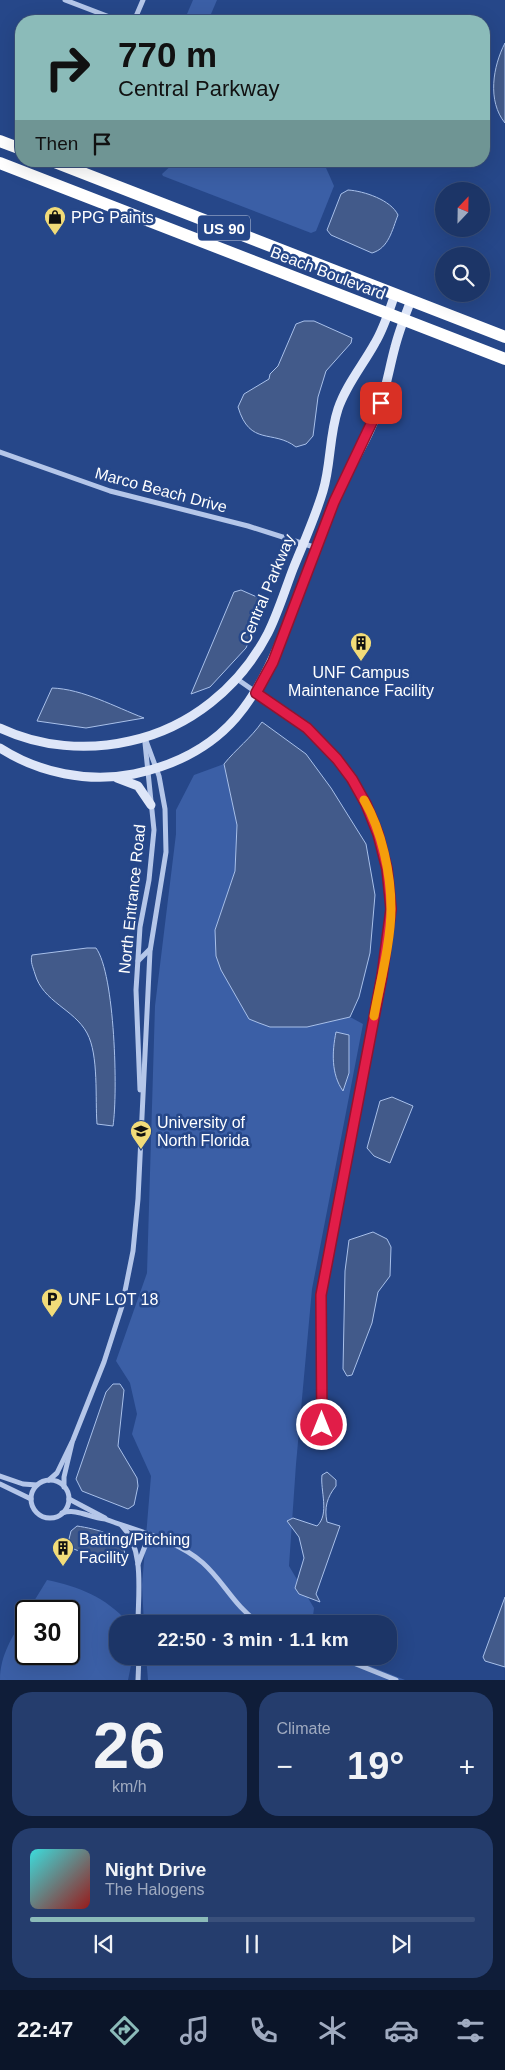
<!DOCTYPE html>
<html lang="en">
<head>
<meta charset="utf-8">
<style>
  :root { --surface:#1c3567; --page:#253d6d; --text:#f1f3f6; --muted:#a0abc0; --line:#3a507b; --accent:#8bbbb9 }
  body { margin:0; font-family:Arial,sans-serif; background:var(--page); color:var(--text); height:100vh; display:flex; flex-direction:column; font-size:19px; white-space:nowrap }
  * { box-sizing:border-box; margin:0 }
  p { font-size:16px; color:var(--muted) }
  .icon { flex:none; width:28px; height:28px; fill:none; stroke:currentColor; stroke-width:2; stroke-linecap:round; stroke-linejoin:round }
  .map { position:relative; height:1680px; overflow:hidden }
  .panel { display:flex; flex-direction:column; gap:12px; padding:12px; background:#0f1d39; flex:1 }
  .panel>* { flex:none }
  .guide { position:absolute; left:15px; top:15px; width:475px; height:152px; border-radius:20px; box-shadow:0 5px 20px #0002,0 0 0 1px var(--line); background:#8bbbb9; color:#111; overflow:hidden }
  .needle { width:32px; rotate:22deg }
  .buttons { position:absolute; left:435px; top:182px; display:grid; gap:10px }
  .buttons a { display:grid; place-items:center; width:55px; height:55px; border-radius:50%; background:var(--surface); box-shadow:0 5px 20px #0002,0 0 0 1px var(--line); font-size:25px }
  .speed { position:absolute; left:15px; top:1600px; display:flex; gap:10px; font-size:25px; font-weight:700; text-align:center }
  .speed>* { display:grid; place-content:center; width:65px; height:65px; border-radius:50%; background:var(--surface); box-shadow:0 5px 20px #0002,0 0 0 1px var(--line); line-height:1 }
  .speed .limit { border:2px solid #111; border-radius:8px; background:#fff; color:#111 }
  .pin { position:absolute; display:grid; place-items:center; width:42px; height:42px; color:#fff; margin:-21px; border-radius:10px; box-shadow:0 2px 8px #0006 }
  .me { position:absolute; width:55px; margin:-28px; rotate:0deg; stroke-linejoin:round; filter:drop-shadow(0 0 4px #0008) }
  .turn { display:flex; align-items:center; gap:18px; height:105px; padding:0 20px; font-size:22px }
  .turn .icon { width:65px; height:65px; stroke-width:2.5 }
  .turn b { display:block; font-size:35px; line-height:42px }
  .then { display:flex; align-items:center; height:48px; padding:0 20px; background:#0003; gap:10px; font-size:19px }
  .big { font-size:38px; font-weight:800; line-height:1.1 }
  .panel .tile { flex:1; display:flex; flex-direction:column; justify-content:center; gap:8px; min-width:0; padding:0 18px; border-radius:20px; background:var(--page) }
  .panel .dial { align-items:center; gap:0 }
  .dial b { font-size:65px; line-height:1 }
  .song { display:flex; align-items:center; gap:15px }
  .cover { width:60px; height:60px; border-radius:8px; background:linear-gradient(135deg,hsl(180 70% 55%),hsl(0 70% 35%)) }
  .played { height:5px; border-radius:2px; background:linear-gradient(90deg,var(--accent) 40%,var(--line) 40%) }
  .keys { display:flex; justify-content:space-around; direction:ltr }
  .heat { display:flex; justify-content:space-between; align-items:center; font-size:28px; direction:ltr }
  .panel .tiles { flex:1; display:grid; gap:12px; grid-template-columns:1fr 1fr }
  .tile:last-child { grid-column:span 2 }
  .trip { position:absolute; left:109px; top:1615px; width:288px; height:50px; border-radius:20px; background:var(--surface); box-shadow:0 5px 20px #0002,0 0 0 1px var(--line); font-weight:800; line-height:50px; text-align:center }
  .tab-bar { display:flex; height:80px; justify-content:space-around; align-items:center; background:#0b1529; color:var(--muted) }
  .tab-bar .icon { width:35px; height:35px }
  .tab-bar .on { color:var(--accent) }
  .tab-bar b { font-size:22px; color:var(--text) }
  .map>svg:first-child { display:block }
</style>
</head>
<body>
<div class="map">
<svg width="505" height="1680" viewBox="0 0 505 1680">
  <rect width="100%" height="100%" fill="#264789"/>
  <g fill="#3b5fa6">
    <path d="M193,0H217L208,21H184Z"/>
    <path d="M176,161H323L334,186L316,231L311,233L163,176L162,174Z"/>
    <path d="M224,764L237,825L235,871L215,930L249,1018L307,1027L350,1017L363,1024L312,1289L296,1464L289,1566L314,1608L312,1624H144L142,1585L151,1476L132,1434L137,1414L130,1383L116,1361L147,1273L155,1006L176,834V810L194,775Z"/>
    <path d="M47,1580C80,1587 105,1597 128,1622L130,1624H118V1656H133L128,1680H0C0,1655 13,1635 26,1615V1654H69V1611H28Z"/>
    <path d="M146,1656H345L405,1680H148Z"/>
  </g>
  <g fill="#425a8a" stroke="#a8c0ea">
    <path d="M505,43V123C487,101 493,66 505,43Z"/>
    <path d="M348,190C364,191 391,200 398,215C392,230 389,248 372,253L331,235L327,230L341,194Z"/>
    <path d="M304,321H314L352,338L351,343L326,371L318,397L313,436L306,444L296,447C273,429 250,447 238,407L244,394L269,379L270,374L278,366L296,324Z"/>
    <path d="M241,590L266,601L246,648L210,687L191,694L234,592Z"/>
    <path d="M52,688C83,689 115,707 144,718L86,728L37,721Z"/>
    <path d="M262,722L306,754L331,788L366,844L375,895L370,953L359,997L350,1017L307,1027H270L259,1023L249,1019L221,970L216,956L215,930L235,871L237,825L224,764C236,749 251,738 262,722Z"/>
    <path d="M87,948H96C115,974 118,1093 113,1126L97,1124C95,1099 99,1055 87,1033C74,1009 43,1002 35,974C33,967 30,962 32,955Z"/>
    <path d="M336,1032L349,1035V1073L343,1091C331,1074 332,1052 336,1032Z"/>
    <path d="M392,1097L413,1106L390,1163L374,1156L367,1148L380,1101Z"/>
    <path d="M373,1232L387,1239L391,1247L390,1276L378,1292L372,1323L352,1375L347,1376L343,1369L345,1271L349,1240Z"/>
    <path d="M113,1384H120L124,1390L118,1446L137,1478L138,1486L134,1505L128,1509L82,1491L76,1479L106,1392Z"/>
    <path d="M327,1472L336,1480V1486C327,1497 324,1508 327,1522L340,1526L316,1594L320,1602L299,1594L295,1588L304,1558L299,1537L287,1521L293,1518L317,1526C330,1514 320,1490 322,1475Z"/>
    <path d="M77,1526C96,1529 127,1535 125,1559C107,1565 88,1554 71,1548L68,1543L71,1531Z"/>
    <path d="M505,1597V1667L485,1661L483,1657Z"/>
  </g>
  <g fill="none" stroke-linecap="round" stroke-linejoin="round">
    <g stroke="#b4c6e9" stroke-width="5">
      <path d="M65,0L120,21"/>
      <path d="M134,21L143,0"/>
      <path d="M0,452L110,491L248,526L317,548"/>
      <path d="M237,679L307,728L337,759L367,804L378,834L387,869L391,909L382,976L321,1295L324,1435"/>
      <path d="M138,961L150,949"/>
      <path d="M140,1090L136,990L140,927L149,880L154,830L145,743"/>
      <path d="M0,1476L23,1484L37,1485"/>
      <path d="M49,1480L57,1473L73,1440L104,1362L122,1306L133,1251L138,1199L150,951L166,852L165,809L159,776L145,738"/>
      <circle cx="50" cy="1499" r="19"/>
      <path d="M0,1484L31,1499"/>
      <path d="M64,1487V1477L72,1443"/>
      <path d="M69,1499L105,1518"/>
      <path d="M62,1513C78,1508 89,1518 105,1519C137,1531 177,1540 203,1563C225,1583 233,1605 260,1624"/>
      <path d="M122,1526C145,1549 138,1593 138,1624"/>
      <path d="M138,1564L149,1536"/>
      <path d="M336,1656L396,1680"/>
      <path d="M138,1680L139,1656"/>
    </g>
    <g stroke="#dee6f8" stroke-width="9">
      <path d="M0,728C40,747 87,751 130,741C190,728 240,687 268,633C278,613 285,590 293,569C303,544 315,518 323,491C331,465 329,436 338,409C346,385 363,365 375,343C384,328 389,311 395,294"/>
      <path d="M0,748C39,773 88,783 134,774C229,754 259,697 291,614C305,577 319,541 333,504C347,470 370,438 381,402C387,384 390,365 395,347C399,331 405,316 411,300"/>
      <path d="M117,778L138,786L151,805"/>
    </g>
    <g stroke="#fff" stroke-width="12">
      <path d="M0,141L21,149"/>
      <path d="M52,161L505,337"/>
      <path d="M0,163L505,359"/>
    </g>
  </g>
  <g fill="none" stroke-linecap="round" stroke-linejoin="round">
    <g stroke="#92132f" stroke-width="12">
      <path id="route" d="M322,1425L321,1295L382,976L391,909L387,869L378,834L366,804L352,779L337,759L307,728L256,693L273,662L334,502L381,403"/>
    </g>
    <use href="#route" stroke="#e11d48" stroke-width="9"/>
    <path stroke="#f59e0b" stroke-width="9" d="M364,800C382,831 391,874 391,909C391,941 380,983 374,1016"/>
  </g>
  <defs>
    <g id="shop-pin" transform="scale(1.125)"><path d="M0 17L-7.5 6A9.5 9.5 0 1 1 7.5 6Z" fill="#f2dc79" stroke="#264789"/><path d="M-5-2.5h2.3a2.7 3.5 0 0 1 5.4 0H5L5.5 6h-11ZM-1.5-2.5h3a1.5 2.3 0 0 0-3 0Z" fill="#111"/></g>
    <g id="building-pin" transform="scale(1.125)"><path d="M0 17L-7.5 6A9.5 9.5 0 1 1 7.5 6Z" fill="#f2dc79" stroke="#264789"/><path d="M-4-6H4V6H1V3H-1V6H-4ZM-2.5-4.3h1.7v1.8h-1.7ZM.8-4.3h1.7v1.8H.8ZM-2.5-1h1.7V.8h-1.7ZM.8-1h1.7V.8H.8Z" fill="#111"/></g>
    <g id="university-pin" transform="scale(1.125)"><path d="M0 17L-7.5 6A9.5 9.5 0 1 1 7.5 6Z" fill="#f2dc79" stroke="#264789"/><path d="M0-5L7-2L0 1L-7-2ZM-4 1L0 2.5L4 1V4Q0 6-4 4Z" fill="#111"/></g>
    <g id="parking-pin" transform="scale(1.125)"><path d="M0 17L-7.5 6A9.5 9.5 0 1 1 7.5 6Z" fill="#f2dc79" stroke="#264789"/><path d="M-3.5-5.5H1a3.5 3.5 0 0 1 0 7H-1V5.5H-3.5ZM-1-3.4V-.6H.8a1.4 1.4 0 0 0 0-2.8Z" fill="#111"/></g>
  </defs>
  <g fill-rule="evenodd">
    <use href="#shop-pin" x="55" y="217"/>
    <use href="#building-pin" x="361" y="643"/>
    <use href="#university-pin" x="141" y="1131"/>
    <use href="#parking-pin" x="52" y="1299"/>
    <use href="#building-pin" x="63" y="1548"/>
  </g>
  <g text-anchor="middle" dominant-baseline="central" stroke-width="5" stroke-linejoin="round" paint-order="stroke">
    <rect fill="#264789" stroke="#bec8dc" stroke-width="1" x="198" y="215.5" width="52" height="25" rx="4"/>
    <g font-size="15" font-weight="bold" fill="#fff">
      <text x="224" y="228">US 90</text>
    </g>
    <g font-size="16" fill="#fff" stroke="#264789" text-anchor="start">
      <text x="71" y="217">PPG Paints</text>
      <text x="361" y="672" text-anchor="middle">UNF Campus<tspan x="361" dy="18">Maintenance Facility</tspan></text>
      <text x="157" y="1122">University of<tspan x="157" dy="18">North Florida</tspan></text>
      <text x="68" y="1299">UNF LOT 18</text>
      <text x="79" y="1539">Batting/Pitching<tspan x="79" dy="18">Facility</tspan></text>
    </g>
    <g font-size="16" fill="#fff" stroke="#264789">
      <text transform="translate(328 273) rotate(21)">Beach Boulevard</text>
      <text transform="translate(161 490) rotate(15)">Marco Beach Drive</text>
      <text transform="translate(267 589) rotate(-67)">Central Parkway</text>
      <text transform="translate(132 899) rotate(-84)">North Entrance Road</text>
    </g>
  </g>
</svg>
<div class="buttons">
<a><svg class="needle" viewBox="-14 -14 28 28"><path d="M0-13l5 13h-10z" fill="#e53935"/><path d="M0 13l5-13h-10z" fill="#a0abc0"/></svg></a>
<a><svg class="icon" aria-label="search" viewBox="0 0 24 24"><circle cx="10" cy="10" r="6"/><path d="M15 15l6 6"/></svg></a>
</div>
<div class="speed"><div class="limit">30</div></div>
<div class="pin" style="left:381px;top:403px;background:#d93025"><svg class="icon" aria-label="arrive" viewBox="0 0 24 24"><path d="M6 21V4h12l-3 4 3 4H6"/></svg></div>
<svg class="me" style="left:322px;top:1425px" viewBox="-20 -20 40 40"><circle r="17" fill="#e11d48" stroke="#fff" stroke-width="3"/><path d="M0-11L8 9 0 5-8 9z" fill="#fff"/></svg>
<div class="trip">22:50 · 3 min · 1.1 km</div>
<div class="guide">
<div class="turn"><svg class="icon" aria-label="right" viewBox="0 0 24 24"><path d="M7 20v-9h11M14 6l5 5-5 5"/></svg><div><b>770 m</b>Central Parkway</div></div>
<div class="then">Then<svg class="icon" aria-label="arrive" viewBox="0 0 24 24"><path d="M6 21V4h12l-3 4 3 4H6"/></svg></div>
</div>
</div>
<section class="panel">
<div class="tiles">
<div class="tile dial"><b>26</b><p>km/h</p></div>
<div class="tile"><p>Climate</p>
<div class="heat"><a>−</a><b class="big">19°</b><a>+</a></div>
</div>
<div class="tile">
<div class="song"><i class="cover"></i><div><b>Night Drive</b><p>The Halogens</p></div></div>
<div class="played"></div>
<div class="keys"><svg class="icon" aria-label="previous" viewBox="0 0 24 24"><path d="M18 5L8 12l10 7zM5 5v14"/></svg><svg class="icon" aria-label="pause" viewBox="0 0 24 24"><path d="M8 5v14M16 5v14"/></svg><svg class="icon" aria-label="next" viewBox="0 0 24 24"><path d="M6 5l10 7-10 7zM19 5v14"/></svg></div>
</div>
</div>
</section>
<nav class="tab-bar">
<b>22:47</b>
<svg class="icon on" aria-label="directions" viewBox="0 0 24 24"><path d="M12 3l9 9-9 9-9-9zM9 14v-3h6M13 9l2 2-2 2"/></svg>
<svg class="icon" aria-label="music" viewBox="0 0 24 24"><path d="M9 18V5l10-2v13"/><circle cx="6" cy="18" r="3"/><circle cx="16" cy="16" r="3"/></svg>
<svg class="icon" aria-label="phone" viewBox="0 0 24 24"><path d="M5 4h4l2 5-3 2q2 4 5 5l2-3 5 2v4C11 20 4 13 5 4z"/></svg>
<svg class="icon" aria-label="climate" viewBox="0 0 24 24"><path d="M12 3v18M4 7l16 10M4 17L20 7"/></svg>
<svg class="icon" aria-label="car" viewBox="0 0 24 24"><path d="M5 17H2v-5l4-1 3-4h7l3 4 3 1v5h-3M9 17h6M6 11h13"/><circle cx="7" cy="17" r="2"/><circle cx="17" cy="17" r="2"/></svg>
<svg class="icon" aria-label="filters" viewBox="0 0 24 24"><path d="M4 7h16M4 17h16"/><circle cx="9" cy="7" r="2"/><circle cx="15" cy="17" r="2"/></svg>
</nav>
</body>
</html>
